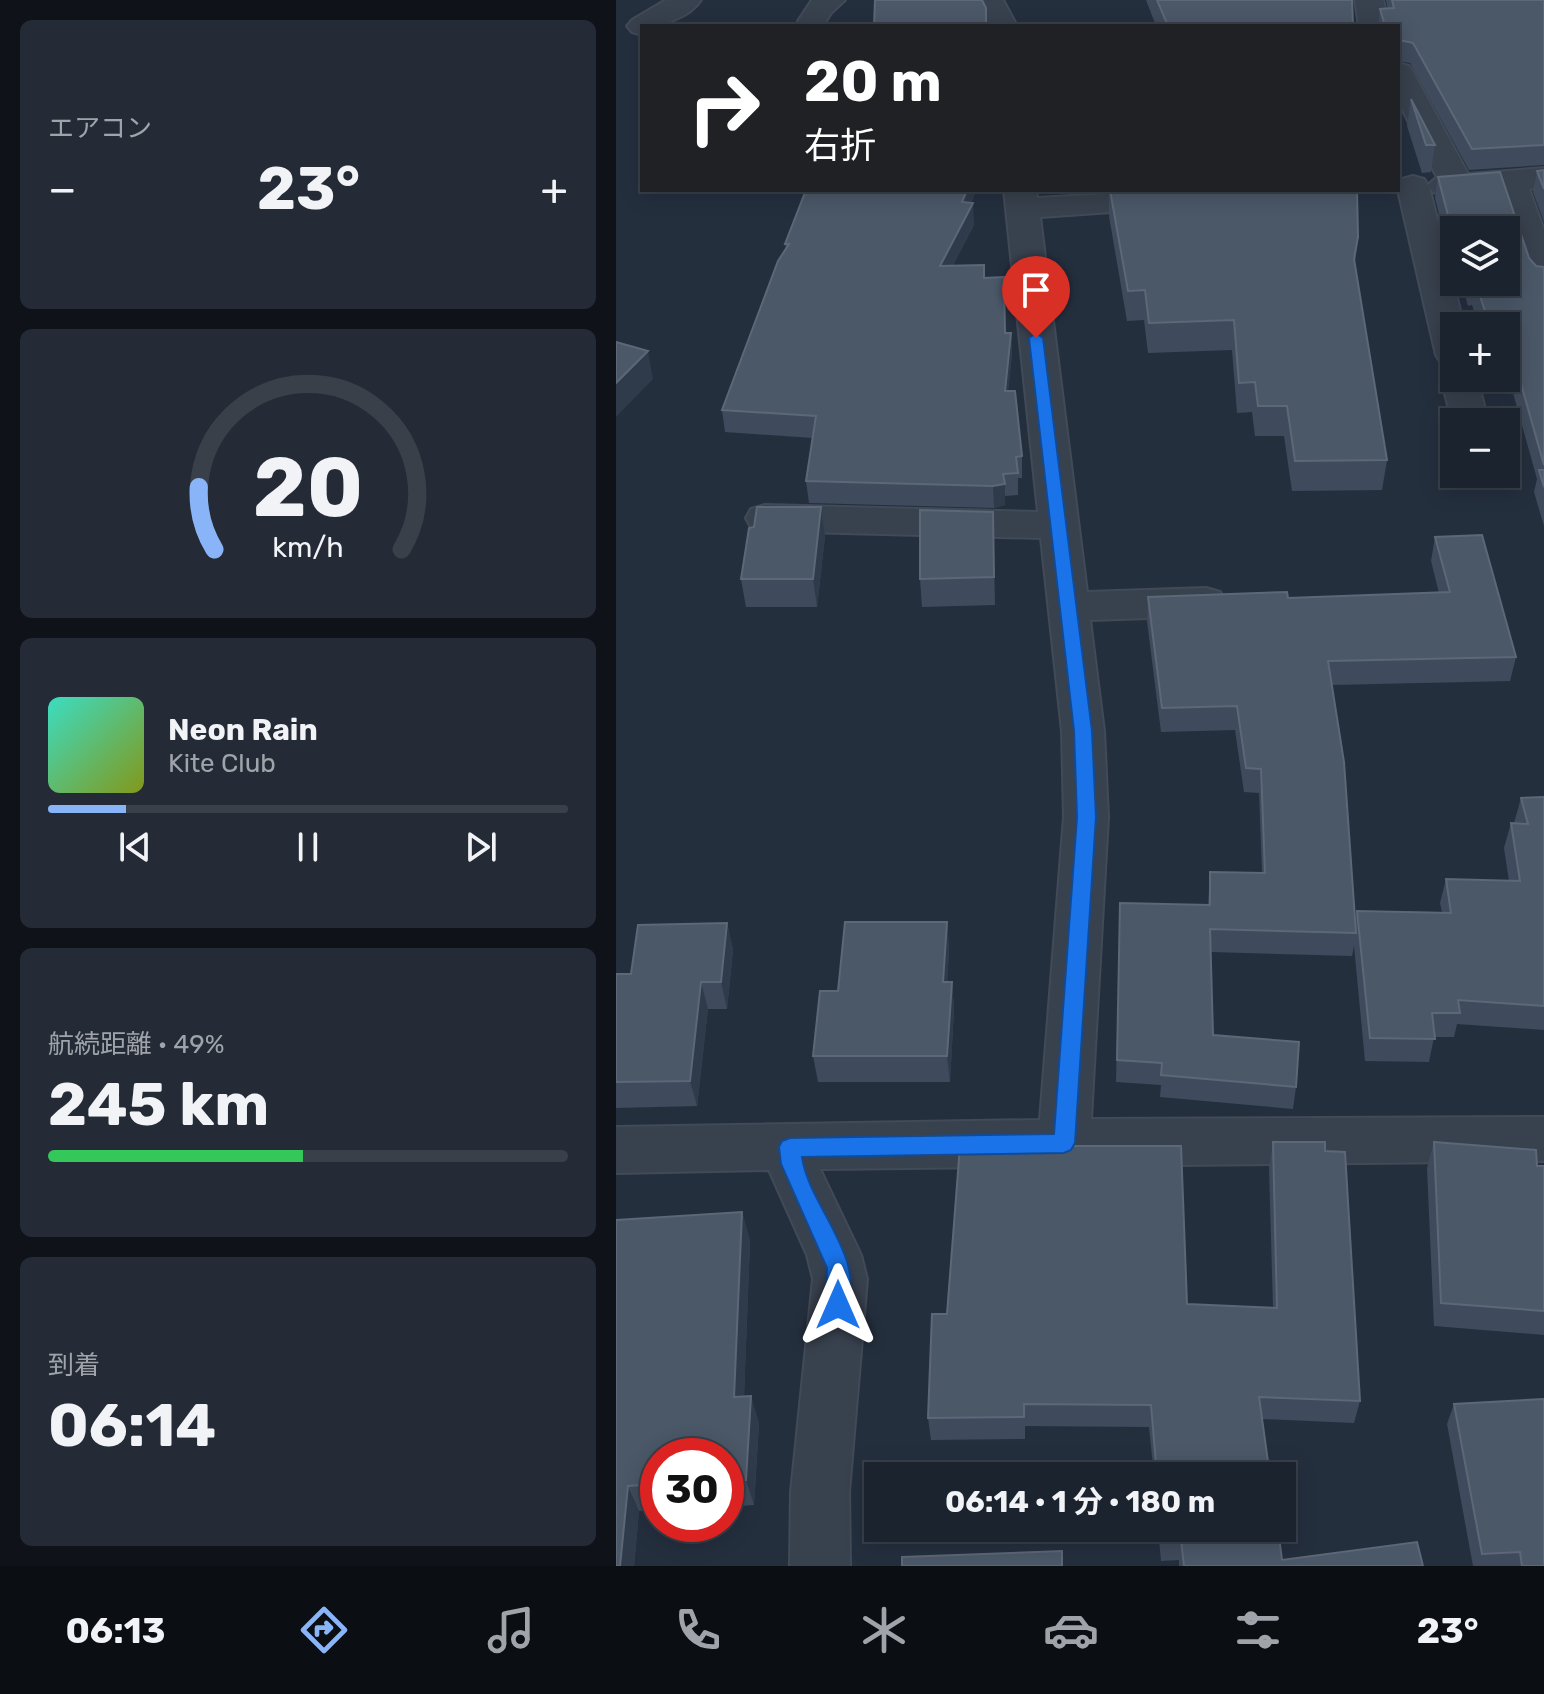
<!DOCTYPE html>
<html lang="ja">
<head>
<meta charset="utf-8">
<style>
  :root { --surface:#1b232e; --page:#242b36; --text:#f1f3f6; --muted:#a0a4aa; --line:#39404a; --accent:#8ab4f8 }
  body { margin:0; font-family:Rubik,"Noto Sans JP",sans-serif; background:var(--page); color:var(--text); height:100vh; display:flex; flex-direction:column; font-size:30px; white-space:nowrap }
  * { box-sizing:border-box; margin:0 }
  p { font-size:26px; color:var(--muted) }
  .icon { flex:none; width:44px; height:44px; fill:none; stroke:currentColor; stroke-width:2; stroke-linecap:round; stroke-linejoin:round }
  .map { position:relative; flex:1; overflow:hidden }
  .side { display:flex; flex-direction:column; gap:20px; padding:20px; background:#0f1319; width:616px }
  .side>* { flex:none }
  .banner { position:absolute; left:24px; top:24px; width:760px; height:168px; border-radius:0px; box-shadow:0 4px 20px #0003,0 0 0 2px var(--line); background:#202124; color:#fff; overflow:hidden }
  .tools { position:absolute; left:824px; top:216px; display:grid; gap:16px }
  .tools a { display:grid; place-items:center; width:80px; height:80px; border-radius:0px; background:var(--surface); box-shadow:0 4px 20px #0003,0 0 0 2px var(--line); font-size:40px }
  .speed { position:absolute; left:24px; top:1438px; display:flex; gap:16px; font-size:40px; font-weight:700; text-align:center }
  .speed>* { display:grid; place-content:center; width:104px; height:104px; border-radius:50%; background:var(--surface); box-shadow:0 4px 20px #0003,0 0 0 2px var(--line); line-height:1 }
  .speed .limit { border:12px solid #d22; background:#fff; color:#111 }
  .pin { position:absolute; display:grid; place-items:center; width:68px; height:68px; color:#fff; margin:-82px -34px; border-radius:50% 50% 50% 0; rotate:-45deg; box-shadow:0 0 8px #0007 }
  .pin .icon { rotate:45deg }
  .me { position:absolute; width:88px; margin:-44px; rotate:0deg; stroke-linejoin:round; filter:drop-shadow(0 0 6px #0008) }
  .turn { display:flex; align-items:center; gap:28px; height:168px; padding:0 32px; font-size:36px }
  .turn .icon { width:104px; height:104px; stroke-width:2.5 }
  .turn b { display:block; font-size:56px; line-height:68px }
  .big { font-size:60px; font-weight:700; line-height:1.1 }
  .side .card { flex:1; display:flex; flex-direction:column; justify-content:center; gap:12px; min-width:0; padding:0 28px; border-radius:12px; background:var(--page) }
  .side .dial { align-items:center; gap:0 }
  .dial svg { height:208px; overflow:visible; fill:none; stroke:var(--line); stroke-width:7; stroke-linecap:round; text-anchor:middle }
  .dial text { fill:var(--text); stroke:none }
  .song { display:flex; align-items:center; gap:24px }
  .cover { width:96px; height:96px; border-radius:12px; background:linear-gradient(135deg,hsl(170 70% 55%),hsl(70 70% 35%)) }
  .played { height:8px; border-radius:4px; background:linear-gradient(90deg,var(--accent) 15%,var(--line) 15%) }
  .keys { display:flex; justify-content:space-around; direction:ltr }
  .heat { display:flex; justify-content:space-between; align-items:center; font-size:44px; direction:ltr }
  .charge { height:12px; border-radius:6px; background:linear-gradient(90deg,#34c759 49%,var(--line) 0) }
  .trip { position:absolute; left:248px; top:1462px; width:432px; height:80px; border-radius:0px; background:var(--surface); box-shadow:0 4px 20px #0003,0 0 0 2px var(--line); font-weight:700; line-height:80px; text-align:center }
  .dock { display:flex; height:128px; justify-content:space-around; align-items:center; background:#0b0e12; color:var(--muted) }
  .dock .icon { width:56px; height:56px }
  .dock .current { color:var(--accent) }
  .dock b { font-size:36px; color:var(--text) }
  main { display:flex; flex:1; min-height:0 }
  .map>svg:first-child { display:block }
</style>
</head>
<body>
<main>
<section class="side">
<div class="card"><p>エアコン</p>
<div class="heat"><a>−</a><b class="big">23°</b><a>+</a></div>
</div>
<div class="card dial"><svg viewBox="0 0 100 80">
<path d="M14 69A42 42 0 1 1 86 69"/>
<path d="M14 69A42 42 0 0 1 8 45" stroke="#8ab4f8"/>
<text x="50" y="56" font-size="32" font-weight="700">20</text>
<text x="50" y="72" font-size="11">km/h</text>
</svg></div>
<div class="card">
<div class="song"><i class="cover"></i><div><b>Neon Rain</b><p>Kite Club</p></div></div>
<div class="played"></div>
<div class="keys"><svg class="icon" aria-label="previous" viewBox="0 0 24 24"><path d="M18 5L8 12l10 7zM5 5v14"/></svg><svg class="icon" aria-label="pause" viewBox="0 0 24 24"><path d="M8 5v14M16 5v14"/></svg><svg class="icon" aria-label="next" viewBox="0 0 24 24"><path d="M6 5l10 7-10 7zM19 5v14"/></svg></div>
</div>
<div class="card"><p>航続距離 · 49%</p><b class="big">245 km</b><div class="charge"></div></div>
<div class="card"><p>到着</p><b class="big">06:14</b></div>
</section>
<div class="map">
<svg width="928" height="1566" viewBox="0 0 928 1566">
  <rect width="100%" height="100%" fill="#242f3e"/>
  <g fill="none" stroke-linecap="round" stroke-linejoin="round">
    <g stroke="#414a57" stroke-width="4">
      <g id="minor">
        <path d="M50,0H85C73,18 47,26 26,26V35L16,32L11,26L16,20Z"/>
        <path d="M196,0H229L215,13L207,26H185L182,21Z"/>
        <path d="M359,0H387L401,26H371Z"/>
        <path d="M739,0H767L773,26H743Z"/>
        <path d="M782,63L793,66L797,72L852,174L928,168V188L913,189L928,230V287L916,284L911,277L882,191L828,195L817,192L813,187L848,326H838V366L825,363L820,355L782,190L786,179L797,176L808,179L812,185L821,177L782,101Z"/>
        <path d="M388,190H420L421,198L561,190L570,198L565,205L554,208L424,217L471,592L590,588L604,592L610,602L604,612L590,616L474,620L488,731L492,817L475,1119L928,1117V1161L204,1169L245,1255L251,1279L233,1492L234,1566H174L175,1492L197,1279L191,1255L153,1170L0,1173V1127L424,1120L448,817L446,731L425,538L149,531L135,527L130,518L135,509L149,505L422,512Z"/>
        <path d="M838,368V378H861L870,413L865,421L842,422L834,413L825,378L830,370Z"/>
      </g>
    </g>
    <use href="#minor" fill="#38414e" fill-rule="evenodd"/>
  </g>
  <g fill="#3f4b5c">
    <path d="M530,0H736L737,26H540Z"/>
    <path d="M770,0H928V165L853,170L794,63L782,61Z"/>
    <path d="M764,9L769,26H762Z"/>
    <path d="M795,99L819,145L815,172L806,173L791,126Z"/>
    <path d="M928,170V222L917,192L921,171Z"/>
    <path d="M822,177L913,258L920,266L928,267V526L918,492L921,479L890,368V326H863L856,305L852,306L845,282H890L838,230V259H834L819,198Z"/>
    <path d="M493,190L742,237L739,263L771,460L766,490L676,491L668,436H639L636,412L621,413L616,350L532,353L528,320L511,321L493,216Z"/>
    <path d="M359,193L355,203L358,225L337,265L369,278L389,333H395L396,354L392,391L406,456V478H402V495L389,496V505L378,508L193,503L190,481L197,438L109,432L106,410L170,249L169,244Z"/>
    <path d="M205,507L209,536L201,607H130L125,579L138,527Z"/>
    <path d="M377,512L379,605L306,607L304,579Z"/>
    <path d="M819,537L900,657L894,681L716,685L739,921L741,911L826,912L824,903L830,879L893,881L888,848L895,823H898L905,798L928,797V1030L841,1024L838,1037H818L813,1062L749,1061L738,946L736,956L595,952L597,1035L680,1087L677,1109L544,1097L545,1085L500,1082L504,903L592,905L594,872L646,873L643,793L628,792L619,730L545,732L531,621L532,597L672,598L823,593L815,561Z"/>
    <path d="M331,922L333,949L331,982H336L338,1009L334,1082H202L197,1056L222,991Z"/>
    <path d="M111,923L117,950L111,1009H92L81,1106L0,1108V974H15Z"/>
    <path d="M657,1142L709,1151L744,1401L738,1423L646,1419L654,1476H538L533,1427L409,1426V1439L315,1440L312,1418L571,1304L657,1308L653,1167Z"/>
    <path d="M818,1142L921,1166H928V1335L818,1326L811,1168Z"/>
    <path d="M126,1212L134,1241L128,1396L143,1423L138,1505L110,1507V1456H42V1510L23,1511L18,1566H0V1220Z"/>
    <path d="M838,1404L928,1566H857L831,1424Z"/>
    <path d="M542,1528H662L666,1560L807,1566H563V1560L545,1561Z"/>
  </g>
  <g fill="#2f3b4b">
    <path d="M351,190H360L349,217L357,203L358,225L325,287L324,266Z"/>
    <path d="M395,333L396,354L390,412L389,391Z"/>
    <path d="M32,351L37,379L0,417V383Z"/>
    <path d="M389,484V505L378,508L377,486Z"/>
    <path d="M205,507L209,536L201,607L197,579Z"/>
    <path d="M331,922L333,949L330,1008L327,982Z"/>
    <path d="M111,923L117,950L111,1009L105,982Z"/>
    <path d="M85,982L92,1009L81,1106L74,1081Z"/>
    <path d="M336,982L338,1009L334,1082L331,1056Z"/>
    <path d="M126,1212L134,1241L127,1423L118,1397Z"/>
    <path d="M135,1396L143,1423L138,1505L130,1480Z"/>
    <path d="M12,1486L23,1511L18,1566H4Z"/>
  </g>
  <g fill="#4b5868" stroke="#5c6777" stroke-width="2">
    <path d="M259,0H366L370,8V26H258Z"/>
    <path d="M541,0H736L737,26H552Z"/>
    <path d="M776,0H928V145L856,149L797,43L783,40L782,59V26H769L764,9L778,8Z"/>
    <path d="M795,99L819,145H810Z"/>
    <path d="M928,170V189L921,171Z"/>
    <path d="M884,172L913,258L920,266L928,267V465L890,331V326H874L860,284H856L855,282H890V230H838V238L822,177Z"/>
    <path d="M190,190H351L346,202L357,203L324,266L368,265V278L388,277L389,333H395L389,391H399L406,456L400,457L402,473L387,474L389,484L377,486L190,481L200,416L106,410L162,261L173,244H169Z"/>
    <path d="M494,190H741L742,237L738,259L771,460L679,461L671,406H642L639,382L623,383L618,320L533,323L529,290L512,291Z"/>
    <path d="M0,342L32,351L0,383Z"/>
    <path d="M923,470H928V487Z"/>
    <path d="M141,507H205L197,579H125L133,528L138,527Z"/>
    <path d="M304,510L377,512L378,577L304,579Z"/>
    <path d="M866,535L900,657L712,661L728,762L740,933L594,929L597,1035L683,1042L680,1087L545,1075L546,1063L501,1060L504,903L594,905V872L649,873L645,769L630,768L621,706L546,708L532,597L671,592L672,598L834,592L819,537Z"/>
    <path d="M928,797V1006L842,1000L844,1013H816L819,1039L754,1038L741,911L835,913L830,879L904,881L895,823L912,824L905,798Z"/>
    <path d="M229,922H331L327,982H336L331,1056H197L204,991H222Z"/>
    <path d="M111,923L105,982H85L74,1081L0,1082V974H15L22,925Z"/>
    <path d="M657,1142H709V1151L729,1152L744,1401L643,1397L654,1476H541L535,1405L408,1404V1417L312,1418L316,1314H331L344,1146H565L571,1304L661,1308Z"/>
    <path d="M818,1142L920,1150L921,1166H928V1311L825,1303Z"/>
    <path d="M126,1212L118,1397L135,1396L130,1480L110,1481V1456H42V1484L12,1486L4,1566H0V1220Z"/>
    <path d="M928,1399V1566H906L904,1552L866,1554L838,1404Z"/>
    <path d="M546,1528H662L666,1560L801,1542L807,1566H568L565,1540L547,1541Z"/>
    <path d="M446,1551V1566H286V1557Z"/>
  </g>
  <path fill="#1a73e8" stroke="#114b97" stroke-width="2" d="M420,333L427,338L476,731L480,817L459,1143L455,1150L448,1153L186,1157C193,1207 253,1259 230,1313L222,1316L214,1313L210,1305L211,1268L165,1164L163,1147L166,1141L174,1138L438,1134L461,817L458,731L413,338Z"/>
</svg>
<div class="tools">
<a><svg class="icon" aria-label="layers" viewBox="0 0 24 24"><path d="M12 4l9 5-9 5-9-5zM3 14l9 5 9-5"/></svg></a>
<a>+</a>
<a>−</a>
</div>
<div class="speed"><div class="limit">30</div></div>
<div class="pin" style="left:420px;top:338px;background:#d93025"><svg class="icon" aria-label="arrive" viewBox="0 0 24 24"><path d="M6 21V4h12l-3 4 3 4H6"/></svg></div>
<svg class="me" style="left:222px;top:1305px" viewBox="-20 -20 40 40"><path d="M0-17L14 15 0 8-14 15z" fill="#1a73e8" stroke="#fff" stroke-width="4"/></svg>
<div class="trip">06:14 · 1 分 · 180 m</div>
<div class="banner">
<div class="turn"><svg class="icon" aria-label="right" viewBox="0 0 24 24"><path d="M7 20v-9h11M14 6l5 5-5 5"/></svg><div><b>20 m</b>右折</div></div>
</div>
</div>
</main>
<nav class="dock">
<b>06:13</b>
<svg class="icon current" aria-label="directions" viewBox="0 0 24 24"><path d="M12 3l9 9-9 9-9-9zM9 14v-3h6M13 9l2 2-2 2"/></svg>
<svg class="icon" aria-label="music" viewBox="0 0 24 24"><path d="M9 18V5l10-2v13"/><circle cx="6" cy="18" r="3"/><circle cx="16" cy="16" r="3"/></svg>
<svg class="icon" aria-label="phone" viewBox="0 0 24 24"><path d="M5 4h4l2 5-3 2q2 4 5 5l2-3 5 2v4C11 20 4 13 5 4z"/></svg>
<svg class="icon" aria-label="climate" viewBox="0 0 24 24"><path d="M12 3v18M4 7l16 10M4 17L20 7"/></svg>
<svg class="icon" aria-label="car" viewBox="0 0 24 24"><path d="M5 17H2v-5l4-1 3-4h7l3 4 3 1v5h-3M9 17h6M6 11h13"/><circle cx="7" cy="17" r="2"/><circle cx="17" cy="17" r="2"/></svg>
<svg class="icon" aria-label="filters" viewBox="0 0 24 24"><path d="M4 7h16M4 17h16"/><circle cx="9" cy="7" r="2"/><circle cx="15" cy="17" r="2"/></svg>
<b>23°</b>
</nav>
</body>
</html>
